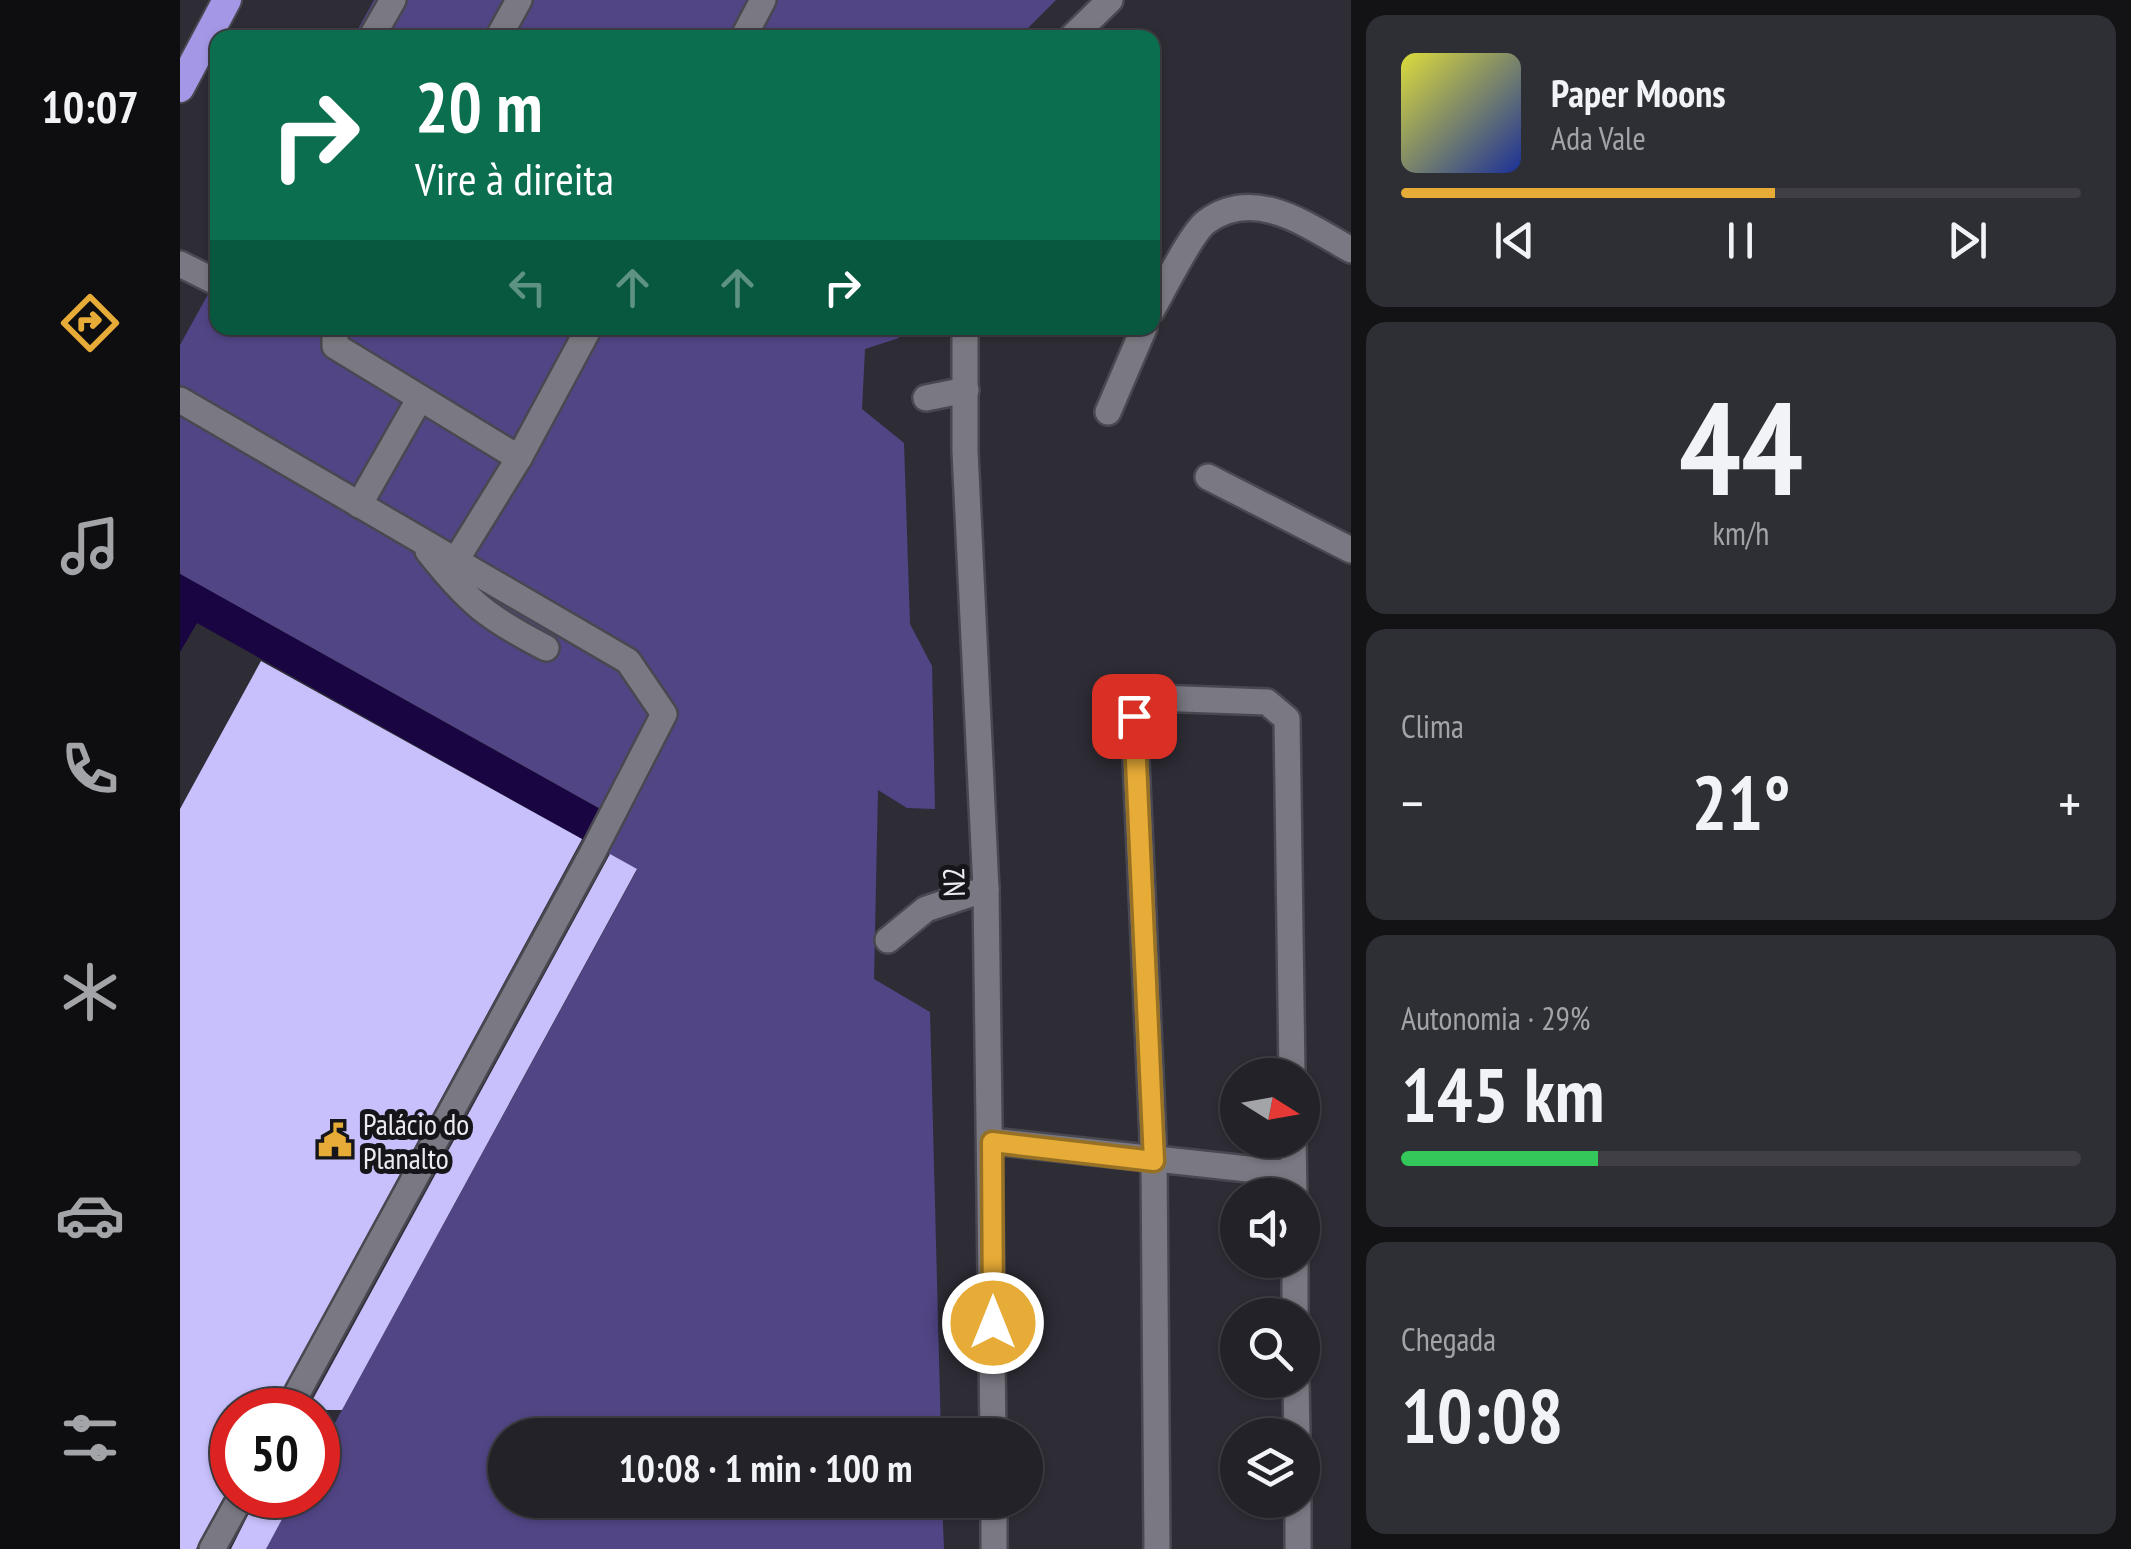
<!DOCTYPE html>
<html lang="pt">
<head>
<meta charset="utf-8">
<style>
  :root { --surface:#222228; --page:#2e2f34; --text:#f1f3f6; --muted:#a2a4a8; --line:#3f3f45; --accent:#e7ac37 }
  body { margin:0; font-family:"PT Sans Narrow",sans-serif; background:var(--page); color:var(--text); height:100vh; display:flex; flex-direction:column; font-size:38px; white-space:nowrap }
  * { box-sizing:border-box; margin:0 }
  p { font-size:32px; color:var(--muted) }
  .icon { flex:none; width:55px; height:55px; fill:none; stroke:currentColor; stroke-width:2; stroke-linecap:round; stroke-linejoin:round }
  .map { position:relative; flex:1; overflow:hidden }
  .details { display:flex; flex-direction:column; gap:15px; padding:15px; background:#131316; width:780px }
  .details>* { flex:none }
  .hud { position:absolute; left:30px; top:30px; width:950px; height:305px; border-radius:20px; box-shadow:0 2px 8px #0004,0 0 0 2px var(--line); background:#0b6e4f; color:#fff; overflow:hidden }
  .needle { width:65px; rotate:101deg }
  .controls { position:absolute; left:1040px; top:1058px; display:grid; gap:20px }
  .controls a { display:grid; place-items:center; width:100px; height:100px; border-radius:50%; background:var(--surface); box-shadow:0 2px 8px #0004,0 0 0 2px var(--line); font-size:50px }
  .speed { position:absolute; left:30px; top:1388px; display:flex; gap:20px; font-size:50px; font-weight:700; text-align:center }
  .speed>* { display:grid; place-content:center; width:130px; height:130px; border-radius:50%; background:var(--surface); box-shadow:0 2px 8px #0004,0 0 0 2px var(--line); line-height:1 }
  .speed .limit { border:15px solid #d22; background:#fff; color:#111 }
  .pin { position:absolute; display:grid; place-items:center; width:85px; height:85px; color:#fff; margin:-42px; border-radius:20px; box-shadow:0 5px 15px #0006 }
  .me { position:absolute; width:110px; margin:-55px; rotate:0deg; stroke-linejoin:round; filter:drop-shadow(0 0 8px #0008) }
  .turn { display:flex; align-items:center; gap:35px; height:210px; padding:0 40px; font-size:45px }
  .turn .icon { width:130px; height:130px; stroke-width:2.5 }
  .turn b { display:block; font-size:70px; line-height:85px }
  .lanes { display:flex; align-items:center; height:95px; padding:0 40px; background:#0003; justify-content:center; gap:50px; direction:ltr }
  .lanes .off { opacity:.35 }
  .big { font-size:75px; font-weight:800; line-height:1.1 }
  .details .widget { flex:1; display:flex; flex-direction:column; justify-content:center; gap:15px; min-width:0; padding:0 35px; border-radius:20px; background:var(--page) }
  .details .dial { align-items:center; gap:0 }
  .dial b { font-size:130px; line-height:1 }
  .song { display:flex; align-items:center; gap:30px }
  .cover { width:120px; height:120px; border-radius:15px; background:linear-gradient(135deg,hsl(60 70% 55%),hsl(230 70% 35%)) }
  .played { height:10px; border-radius:5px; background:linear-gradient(90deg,var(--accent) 55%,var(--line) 55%) }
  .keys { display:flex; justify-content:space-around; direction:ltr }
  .heat { display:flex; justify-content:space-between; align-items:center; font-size:55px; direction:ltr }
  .charge { height:15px; border-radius:8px; background:linear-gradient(90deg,#34c759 29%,var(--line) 0) }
  .trip { position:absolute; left:308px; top:1418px; width:555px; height:100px; border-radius:50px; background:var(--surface); box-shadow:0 2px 8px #0004,0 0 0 2px var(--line); font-weight:800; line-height:100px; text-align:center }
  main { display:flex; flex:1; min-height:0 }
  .menu { display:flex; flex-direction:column; width:180px; justify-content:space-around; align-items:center; background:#0e0e10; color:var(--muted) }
  .menu .icon { width:70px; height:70px }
  .menu .on { color:var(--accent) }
  .menu b { font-size:45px; color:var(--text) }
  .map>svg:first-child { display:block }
</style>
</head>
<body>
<main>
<nav class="menu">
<b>10:07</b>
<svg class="icon on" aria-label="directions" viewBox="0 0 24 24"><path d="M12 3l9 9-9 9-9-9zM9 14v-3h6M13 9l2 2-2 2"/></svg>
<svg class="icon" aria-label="music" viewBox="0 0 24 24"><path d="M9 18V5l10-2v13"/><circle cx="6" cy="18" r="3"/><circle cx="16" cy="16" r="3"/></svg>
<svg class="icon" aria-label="phone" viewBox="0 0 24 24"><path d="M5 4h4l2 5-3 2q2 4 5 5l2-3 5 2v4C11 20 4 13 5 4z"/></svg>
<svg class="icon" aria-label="climate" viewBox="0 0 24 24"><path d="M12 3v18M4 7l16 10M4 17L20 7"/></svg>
<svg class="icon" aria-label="car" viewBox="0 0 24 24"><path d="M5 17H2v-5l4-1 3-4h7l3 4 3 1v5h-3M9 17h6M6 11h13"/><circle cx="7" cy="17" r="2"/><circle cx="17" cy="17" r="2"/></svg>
<svg class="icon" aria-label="filters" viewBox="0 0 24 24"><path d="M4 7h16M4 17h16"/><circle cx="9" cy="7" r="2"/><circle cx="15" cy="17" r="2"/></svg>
</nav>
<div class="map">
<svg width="1171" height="1549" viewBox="0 0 1171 1549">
  <rect width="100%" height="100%" fill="#2e2d36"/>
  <g fill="#514585">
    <path d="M194,0H876L839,37L173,38Z"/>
    <path d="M37,278L38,328H720L719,338L685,349L682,409L724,443L730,624L752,666L755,809L727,808L698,790L694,979L750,1012L761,1435H325V1500H762L764,1549H85L115,1495H138V1454L457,870L409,843L426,812L0,574V345Z"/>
  </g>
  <path fill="#1a0543" d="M0,574L427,813L409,843L17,623L0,652Z"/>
  <g fill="#c7c0fc">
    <path d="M81,661L402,839L92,1410H52V1482L16,1549H0V809Z"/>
    <path d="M430,854L457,869L162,1410H127Z"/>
    <path d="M78,1495H115L86,1549H51Z"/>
  </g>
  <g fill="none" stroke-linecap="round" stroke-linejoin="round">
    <g stroke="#494850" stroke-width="30">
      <g id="service">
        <path d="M191,38L213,0"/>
        <path d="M318,38L339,0"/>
        <path d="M563,38L583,0"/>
        <path d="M0,264L38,283"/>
        <path d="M972,310C983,291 1011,233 1026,222C1074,186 1127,225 1171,250"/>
        <path d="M155,328V346L339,458"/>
        <path d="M746,398L786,390"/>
        <path d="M0,400L448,661L484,714L413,852L108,1410"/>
        <path d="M928,412L964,328"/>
        <path d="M1028,477L1171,550"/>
        <path d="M179,505L240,398"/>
        <path d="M248,551C289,603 308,618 366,648"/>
        <path d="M276,560L339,458L409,328"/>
        <path d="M708,940L746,909L806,889"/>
        <path d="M1113,1140L1114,1195"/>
        <path d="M812,1141L1113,1174"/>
        <path d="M1115,1260V1315"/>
        <path d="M1116,1380L1117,1435"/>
        <path d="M1118,1500V1549"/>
        <path d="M32,1549L62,1495"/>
        <path d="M977,1549L974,1161L954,716L975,698L1087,702L1107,719L1112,1075"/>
      </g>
    </g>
    <g stroke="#494850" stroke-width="30">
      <g id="secondary">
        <path d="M891,38L930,0"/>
        <path d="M785,328V451L806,889L813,1435"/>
        <path d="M814,1500V1549"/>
      </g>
    </g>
    <g stroke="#494850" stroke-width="32">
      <path id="trunk" d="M0,88L47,0"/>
    </g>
    <use href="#service" stroke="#7a7983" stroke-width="25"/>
    <use href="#secondary" stroke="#7a7983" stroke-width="25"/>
    <use href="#trunk" stroke="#a498e6" stroke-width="28"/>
  </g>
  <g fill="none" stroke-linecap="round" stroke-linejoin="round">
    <g stroke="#967024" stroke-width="25">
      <path id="route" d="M813,1323L812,1142L974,1161L954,716"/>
    </g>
    <use href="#route" stroke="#e7ac37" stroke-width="18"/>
  </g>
  <defs>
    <g id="civic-bare" transform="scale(2.7)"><path d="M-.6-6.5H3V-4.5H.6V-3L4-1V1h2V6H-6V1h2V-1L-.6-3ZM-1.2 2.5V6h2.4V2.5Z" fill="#e7ac37" stroke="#16161a" stroke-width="2.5" paint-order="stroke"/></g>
  </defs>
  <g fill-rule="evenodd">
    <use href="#civic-bare" x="155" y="1140"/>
  </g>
  <g text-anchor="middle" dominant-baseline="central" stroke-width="10" stroke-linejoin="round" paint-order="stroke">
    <g font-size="30" fill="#ecebf1" stroke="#16161a">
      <text transform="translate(773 882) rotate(-92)">N2</text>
    </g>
    <g font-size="30" fill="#ecebf1" stroke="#16161a" text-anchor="start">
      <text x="183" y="1123">Palácio do<tspan x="183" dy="34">Planalto</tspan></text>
    </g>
  </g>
</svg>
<div class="controls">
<a><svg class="needle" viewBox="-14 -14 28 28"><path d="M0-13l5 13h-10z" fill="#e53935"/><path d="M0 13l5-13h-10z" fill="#a2a4a8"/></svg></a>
<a><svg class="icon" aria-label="sound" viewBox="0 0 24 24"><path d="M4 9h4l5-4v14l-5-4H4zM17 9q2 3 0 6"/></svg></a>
<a><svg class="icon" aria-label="search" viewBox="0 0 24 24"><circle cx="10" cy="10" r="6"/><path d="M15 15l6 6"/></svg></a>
<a><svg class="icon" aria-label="layers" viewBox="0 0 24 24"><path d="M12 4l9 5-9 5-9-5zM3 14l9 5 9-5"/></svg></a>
</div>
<div class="speed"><div class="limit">50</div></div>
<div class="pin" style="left:954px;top:716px;background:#d93025"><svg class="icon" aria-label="arrive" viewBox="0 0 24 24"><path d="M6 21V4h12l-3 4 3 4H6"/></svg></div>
<svg class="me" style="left:813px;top:1323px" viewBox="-20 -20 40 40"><circle r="17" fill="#e7ac37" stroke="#fff" stroke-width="3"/><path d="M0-11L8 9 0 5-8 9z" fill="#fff"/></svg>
<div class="trip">10:08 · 1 min · 100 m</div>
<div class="hud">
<div class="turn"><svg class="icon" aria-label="right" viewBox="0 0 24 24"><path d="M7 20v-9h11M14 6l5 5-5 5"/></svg><div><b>20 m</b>Vire à direita</div></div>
<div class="lanes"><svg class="icon off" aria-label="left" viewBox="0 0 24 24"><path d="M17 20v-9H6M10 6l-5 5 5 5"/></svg><svg class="icon off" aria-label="ahead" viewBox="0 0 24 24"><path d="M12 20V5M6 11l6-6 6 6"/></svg><svg class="icon off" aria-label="ahead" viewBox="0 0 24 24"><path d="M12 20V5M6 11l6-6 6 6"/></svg><svg class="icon" aria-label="right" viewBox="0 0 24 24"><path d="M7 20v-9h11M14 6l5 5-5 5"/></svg></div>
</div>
</div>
<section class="details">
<div class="widget">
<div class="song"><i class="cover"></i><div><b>Paper Moons</b><p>Ada Vale</p></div></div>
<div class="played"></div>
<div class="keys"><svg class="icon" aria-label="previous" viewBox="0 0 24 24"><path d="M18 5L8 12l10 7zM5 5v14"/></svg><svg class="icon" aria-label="pause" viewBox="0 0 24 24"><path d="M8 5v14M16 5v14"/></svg><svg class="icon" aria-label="next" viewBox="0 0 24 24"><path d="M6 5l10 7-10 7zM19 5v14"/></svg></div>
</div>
<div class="widget dial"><b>44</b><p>km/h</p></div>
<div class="widget"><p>Clima</p>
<div class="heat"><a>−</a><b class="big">21°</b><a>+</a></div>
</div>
<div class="widget"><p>Autonomia · 29%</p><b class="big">145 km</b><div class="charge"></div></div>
<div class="widget"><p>Chegada</p><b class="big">10:08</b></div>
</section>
</main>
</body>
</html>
